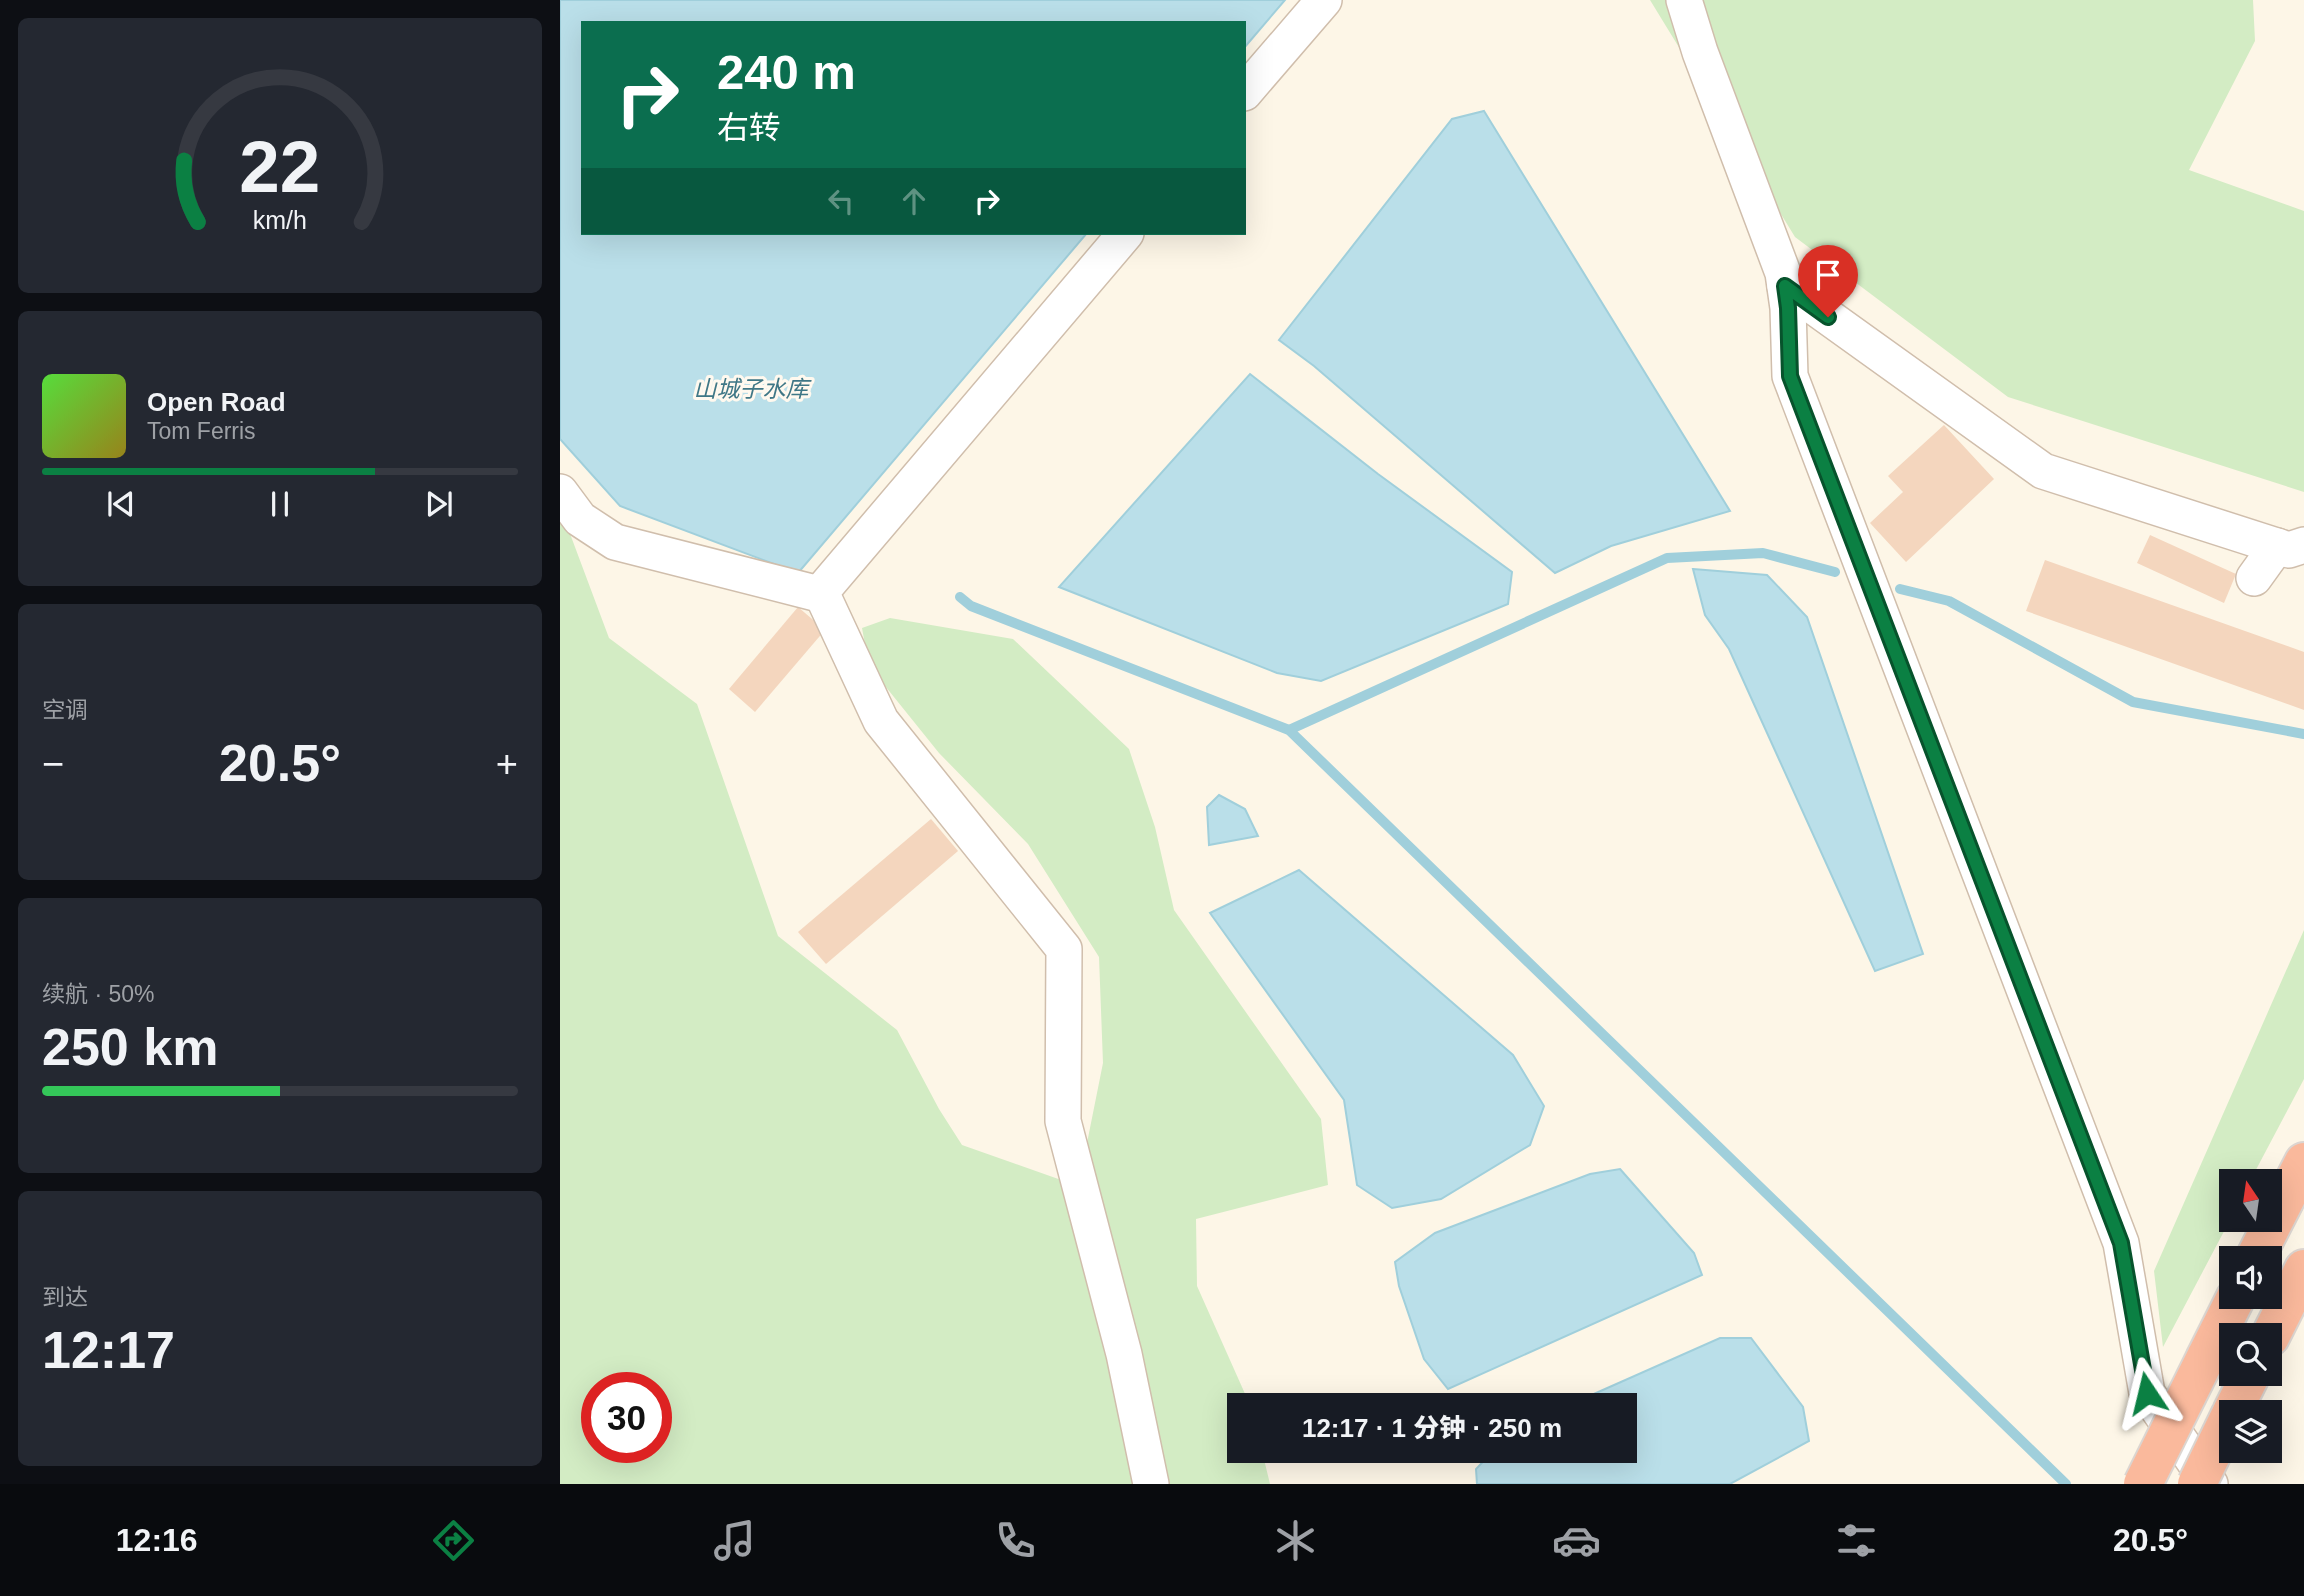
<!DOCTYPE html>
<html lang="zh">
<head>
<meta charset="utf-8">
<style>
  :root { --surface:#171b24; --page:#242831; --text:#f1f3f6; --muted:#9ea1a6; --line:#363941; --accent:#0b8043 }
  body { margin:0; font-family:Arial,"Noto Sans SC",sans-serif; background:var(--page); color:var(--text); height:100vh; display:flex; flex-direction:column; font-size:26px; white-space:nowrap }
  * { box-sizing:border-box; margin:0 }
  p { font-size:23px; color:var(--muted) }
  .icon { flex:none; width:38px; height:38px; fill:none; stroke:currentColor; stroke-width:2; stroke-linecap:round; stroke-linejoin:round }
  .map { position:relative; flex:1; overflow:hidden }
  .panel { display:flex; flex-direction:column; gap:18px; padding:18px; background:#0d0f14; width:560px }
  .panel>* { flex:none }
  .top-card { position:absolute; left:21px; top:21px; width:665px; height:214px; border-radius:0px; box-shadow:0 7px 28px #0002; background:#0b6e4f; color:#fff; overflow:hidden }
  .needle { width:46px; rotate:347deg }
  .controls { position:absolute; left:1659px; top:1169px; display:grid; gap:14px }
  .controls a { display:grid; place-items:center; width:63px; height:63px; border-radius:0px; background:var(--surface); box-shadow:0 7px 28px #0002; font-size:35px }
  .speed { position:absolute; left:21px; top:1372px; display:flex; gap:14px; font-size:35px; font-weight:700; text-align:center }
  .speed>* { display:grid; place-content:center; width:91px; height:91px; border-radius:50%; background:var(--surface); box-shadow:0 7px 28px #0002; line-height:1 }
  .speed .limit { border:10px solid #d22; background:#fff; color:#111 }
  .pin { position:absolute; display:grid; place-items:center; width:60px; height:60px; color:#fff; margin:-72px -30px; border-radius:50% 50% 50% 0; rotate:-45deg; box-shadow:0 0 7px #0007 }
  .pin .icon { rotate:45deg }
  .me { position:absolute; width:77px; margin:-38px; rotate:350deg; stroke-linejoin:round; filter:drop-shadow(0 0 5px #0008) }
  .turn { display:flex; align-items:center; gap:24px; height:147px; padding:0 21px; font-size:32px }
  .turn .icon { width:91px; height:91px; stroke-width:2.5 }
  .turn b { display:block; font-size:49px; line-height:60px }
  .lanes { display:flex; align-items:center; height:66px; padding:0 21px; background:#0003; justify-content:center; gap:35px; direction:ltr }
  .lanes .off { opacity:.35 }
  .big { font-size:52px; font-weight:800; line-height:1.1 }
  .panel .tile { flex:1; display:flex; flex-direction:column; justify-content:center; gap:10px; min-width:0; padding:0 24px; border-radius:10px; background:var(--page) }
  .panel .dial { align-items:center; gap:0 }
  .dial svg { height:182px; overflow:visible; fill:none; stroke:var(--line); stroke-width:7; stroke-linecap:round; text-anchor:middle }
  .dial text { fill:var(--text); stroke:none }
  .song { display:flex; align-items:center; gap:21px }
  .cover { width:84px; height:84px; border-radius:10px; background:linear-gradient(135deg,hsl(110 70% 55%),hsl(50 70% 35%)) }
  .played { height:7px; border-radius:4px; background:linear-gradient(90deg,var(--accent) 70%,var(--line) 70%) }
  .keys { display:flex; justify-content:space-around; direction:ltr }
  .heat { display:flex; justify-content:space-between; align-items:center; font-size:38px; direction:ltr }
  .charge { height:10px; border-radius:5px; background:linear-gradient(90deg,#34c759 50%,var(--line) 0) }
  .trip { position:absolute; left:667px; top:1393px; width:410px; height:70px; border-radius:0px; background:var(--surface); box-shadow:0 7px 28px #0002; font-weight:800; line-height:70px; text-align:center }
  .tab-bar { display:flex; height:112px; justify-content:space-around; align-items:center; background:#090b0e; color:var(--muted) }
  .tab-bar .icon { width:49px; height:49px }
  .tab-bar .active { color:var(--accent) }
  .tab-bar b { font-size:32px; color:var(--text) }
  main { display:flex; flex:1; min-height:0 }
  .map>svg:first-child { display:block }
</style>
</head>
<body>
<main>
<section class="panel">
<div class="tile dial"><svg viewBox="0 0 100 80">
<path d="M14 69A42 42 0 1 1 86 69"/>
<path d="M14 69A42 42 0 0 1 8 42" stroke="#0b8043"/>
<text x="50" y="56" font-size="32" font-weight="700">22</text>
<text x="50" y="72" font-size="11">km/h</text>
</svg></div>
<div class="tile">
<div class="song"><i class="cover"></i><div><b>Open Road</b><p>Tom Ferris</p></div></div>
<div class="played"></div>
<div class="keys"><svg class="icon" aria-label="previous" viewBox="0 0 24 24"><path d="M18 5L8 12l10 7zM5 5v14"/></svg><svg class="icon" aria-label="pause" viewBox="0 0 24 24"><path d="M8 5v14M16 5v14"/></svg><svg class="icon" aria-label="next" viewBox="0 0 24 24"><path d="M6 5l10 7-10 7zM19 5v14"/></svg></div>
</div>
<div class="tile"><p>空调</p>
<div class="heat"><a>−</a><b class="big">20.5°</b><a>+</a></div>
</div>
<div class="tile"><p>续航 · 50%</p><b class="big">250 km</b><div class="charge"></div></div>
<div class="tile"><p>到达</p><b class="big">12:17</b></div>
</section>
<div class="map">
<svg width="1744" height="1484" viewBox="0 0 1744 1484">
  <rect width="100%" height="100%" fill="#fdf6e7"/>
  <g fill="#d3ecc4" fill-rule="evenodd">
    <path d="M1090,0H1693L1695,41L1629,170L1744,211V492L1448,397L1235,237Z"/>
    <path d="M0,516L6,523L49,638L137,704L218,936L337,1030L379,1109L402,1145L504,1181L527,1143L543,1063L539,957L468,844L379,753L309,666L302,628L330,618L453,639L569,749L595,827L614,910L761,1119L768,1185L636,1219L637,1286L690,1405H679V1451H702L710,1484H0ZM37,1388H96V1447H37Z"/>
    <path d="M1744,930V1079L1690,1181H1671V1218L1603,1347L1594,1271Z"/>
  </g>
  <g fill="#badfe9" stroke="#a0cfdb" stroke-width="2">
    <path d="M0,0H725L684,48V23H23V233H527L238,573L60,506L0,439Z"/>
    <path d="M924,111L1170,511L1051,546L995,573L754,366L719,340L892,119Z"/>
    <path d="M690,374L818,474L952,572L948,604L761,681L717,673L499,587Z"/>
    <path d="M1133,569L1207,575L1247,617L1363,954L1315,971L1169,649L1145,615Z"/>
    <path d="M659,795L685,809L698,836L649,845L647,807Z"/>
    <path d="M739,870L953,1055L984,1106L970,1145L881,1199L832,1208L797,1185L784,1100L650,913Z"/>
    <path d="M1060,1169L1134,1253L1142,1275L888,1389L864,1359L839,1286L835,1262L875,1233L1030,1174Z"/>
    <path d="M1160,1338H1191L1243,1407L1249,1441L1170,1484H917L916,1469L933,1451H1064V1405H1009Z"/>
  </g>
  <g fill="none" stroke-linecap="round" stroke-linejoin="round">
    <g stroke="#a0cfdb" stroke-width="10">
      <path d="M1340,589L1389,601L1573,702L1744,734"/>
      <path d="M400,597L411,606L729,730L1506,1484"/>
      <path d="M729,730L1107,558L1203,553L1275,572"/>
    </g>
  </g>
  <g fill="#f4d6be">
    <path d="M1384,425L1434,479L1346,562L1310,523L1343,492L1328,476Z"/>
    <path d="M1590,535L1676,574L1664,603L1577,563Z"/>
    <path d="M1485,560L1744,652V710L1466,611Z"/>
    <path d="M238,607L265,630L195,712L169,689Z"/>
    <path d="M371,819L398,851L266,964L238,932Z"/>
  </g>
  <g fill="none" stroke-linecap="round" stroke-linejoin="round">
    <g stroke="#d0beac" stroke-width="38">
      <g id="street">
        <path d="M1124,0L1140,52L1223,273L1228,308L1230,376L1561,1243L1587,1393L1650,1484"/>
        <path d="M684,93L764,0"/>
        <path d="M566,233L261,592L321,721L504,949L503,1121L564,1354L591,1484"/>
        <path d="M1225,286L1483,471L1729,550L1744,545"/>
        <path d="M0,492L20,519L55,542L263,595"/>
        <path d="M1694,578L1717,546"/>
      </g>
    </g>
    <g stroke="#dcd5d0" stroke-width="42">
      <g id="highway">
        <path d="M1695,1258L1744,1162"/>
        <path d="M1710,1337L1744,1269"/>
        <path d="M1646,1357L1676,1297"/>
        <path d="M1672,1412L1691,1374"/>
      </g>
    </g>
    <use href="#street" stroke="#fff" stroke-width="35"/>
    <use href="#highway" stroke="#fab99c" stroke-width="38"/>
    <g stroke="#dcd5d0" stroke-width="42" stroke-linecap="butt">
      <g id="highway-bridge">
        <path d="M1583,1484L1646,1357"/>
        <path d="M1637,1484L1671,1414"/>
      </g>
    </g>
    <use href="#highway-bridge" stroke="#fab99c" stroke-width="38"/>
  </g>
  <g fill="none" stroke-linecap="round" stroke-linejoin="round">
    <g stroke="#07532c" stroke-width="18">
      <path id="route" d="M1268,317L1225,286L1228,308L1230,376L1561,1243L1587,1393"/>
    </g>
    <use href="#route" stroke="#0b8043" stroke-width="12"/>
  </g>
  <g text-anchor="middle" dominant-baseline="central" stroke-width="6" stroke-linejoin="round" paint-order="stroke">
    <g font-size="23" font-style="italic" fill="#3f7786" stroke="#fff9ef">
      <text x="191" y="389">山城子水库</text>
    </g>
  </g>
</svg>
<div class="controls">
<a><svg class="needle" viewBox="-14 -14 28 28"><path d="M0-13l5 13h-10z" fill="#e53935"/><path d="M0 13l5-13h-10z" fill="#9ea1a6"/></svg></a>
<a><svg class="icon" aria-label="sound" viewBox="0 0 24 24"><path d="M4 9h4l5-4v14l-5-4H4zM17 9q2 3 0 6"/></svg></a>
<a><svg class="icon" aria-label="search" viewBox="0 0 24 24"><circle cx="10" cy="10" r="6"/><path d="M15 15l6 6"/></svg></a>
<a><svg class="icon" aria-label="layers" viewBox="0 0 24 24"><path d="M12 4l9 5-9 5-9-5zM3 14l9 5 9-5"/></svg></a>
</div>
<div class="speed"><div class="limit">30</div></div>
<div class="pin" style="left:1268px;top:317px;background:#d93025"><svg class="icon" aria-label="arrive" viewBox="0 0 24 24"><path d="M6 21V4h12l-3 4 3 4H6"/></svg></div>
<svg class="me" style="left:1587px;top:1393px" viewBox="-20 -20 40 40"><path d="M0-17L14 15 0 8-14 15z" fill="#0b8043" stroke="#fff" stroke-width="4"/></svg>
<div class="trip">12:17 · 1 分钟 · 250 m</div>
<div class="top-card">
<div class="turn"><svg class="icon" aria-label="right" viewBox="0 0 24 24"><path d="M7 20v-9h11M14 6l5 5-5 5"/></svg><div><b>240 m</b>右转</div></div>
<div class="lanes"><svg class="icon off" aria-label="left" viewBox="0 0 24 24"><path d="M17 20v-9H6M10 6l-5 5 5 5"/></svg><svg class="icon off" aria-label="ahead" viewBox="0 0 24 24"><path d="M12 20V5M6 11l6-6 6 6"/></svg><svg class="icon" aria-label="right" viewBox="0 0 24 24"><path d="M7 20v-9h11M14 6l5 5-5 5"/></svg></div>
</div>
</div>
</main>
<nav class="tab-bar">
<b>12:16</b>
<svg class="icon active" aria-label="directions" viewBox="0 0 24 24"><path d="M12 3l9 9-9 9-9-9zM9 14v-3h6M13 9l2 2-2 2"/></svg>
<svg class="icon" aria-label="music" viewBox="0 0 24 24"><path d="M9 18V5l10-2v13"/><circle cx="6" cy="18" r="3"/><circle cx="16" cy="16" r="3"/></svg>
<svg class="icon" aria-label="phone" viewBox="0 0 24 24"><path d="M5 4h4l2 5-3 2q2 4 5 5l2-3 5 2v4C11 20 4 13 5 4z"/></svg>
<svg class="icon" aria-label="climate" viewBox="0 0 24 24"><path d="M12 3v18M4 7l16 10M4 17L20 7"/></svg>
<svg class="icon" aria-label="car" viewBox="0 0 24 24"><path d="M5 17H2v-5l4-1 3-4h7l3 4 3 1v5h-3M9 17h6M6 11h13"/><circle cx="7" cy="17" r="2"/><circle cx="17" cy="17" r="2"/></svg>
<svg class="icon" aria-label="filters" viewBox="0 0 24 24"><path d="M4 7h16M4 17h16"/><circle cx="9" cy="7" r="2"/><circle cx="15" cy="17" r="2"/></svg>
<b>20.5°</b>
</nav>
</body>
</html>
